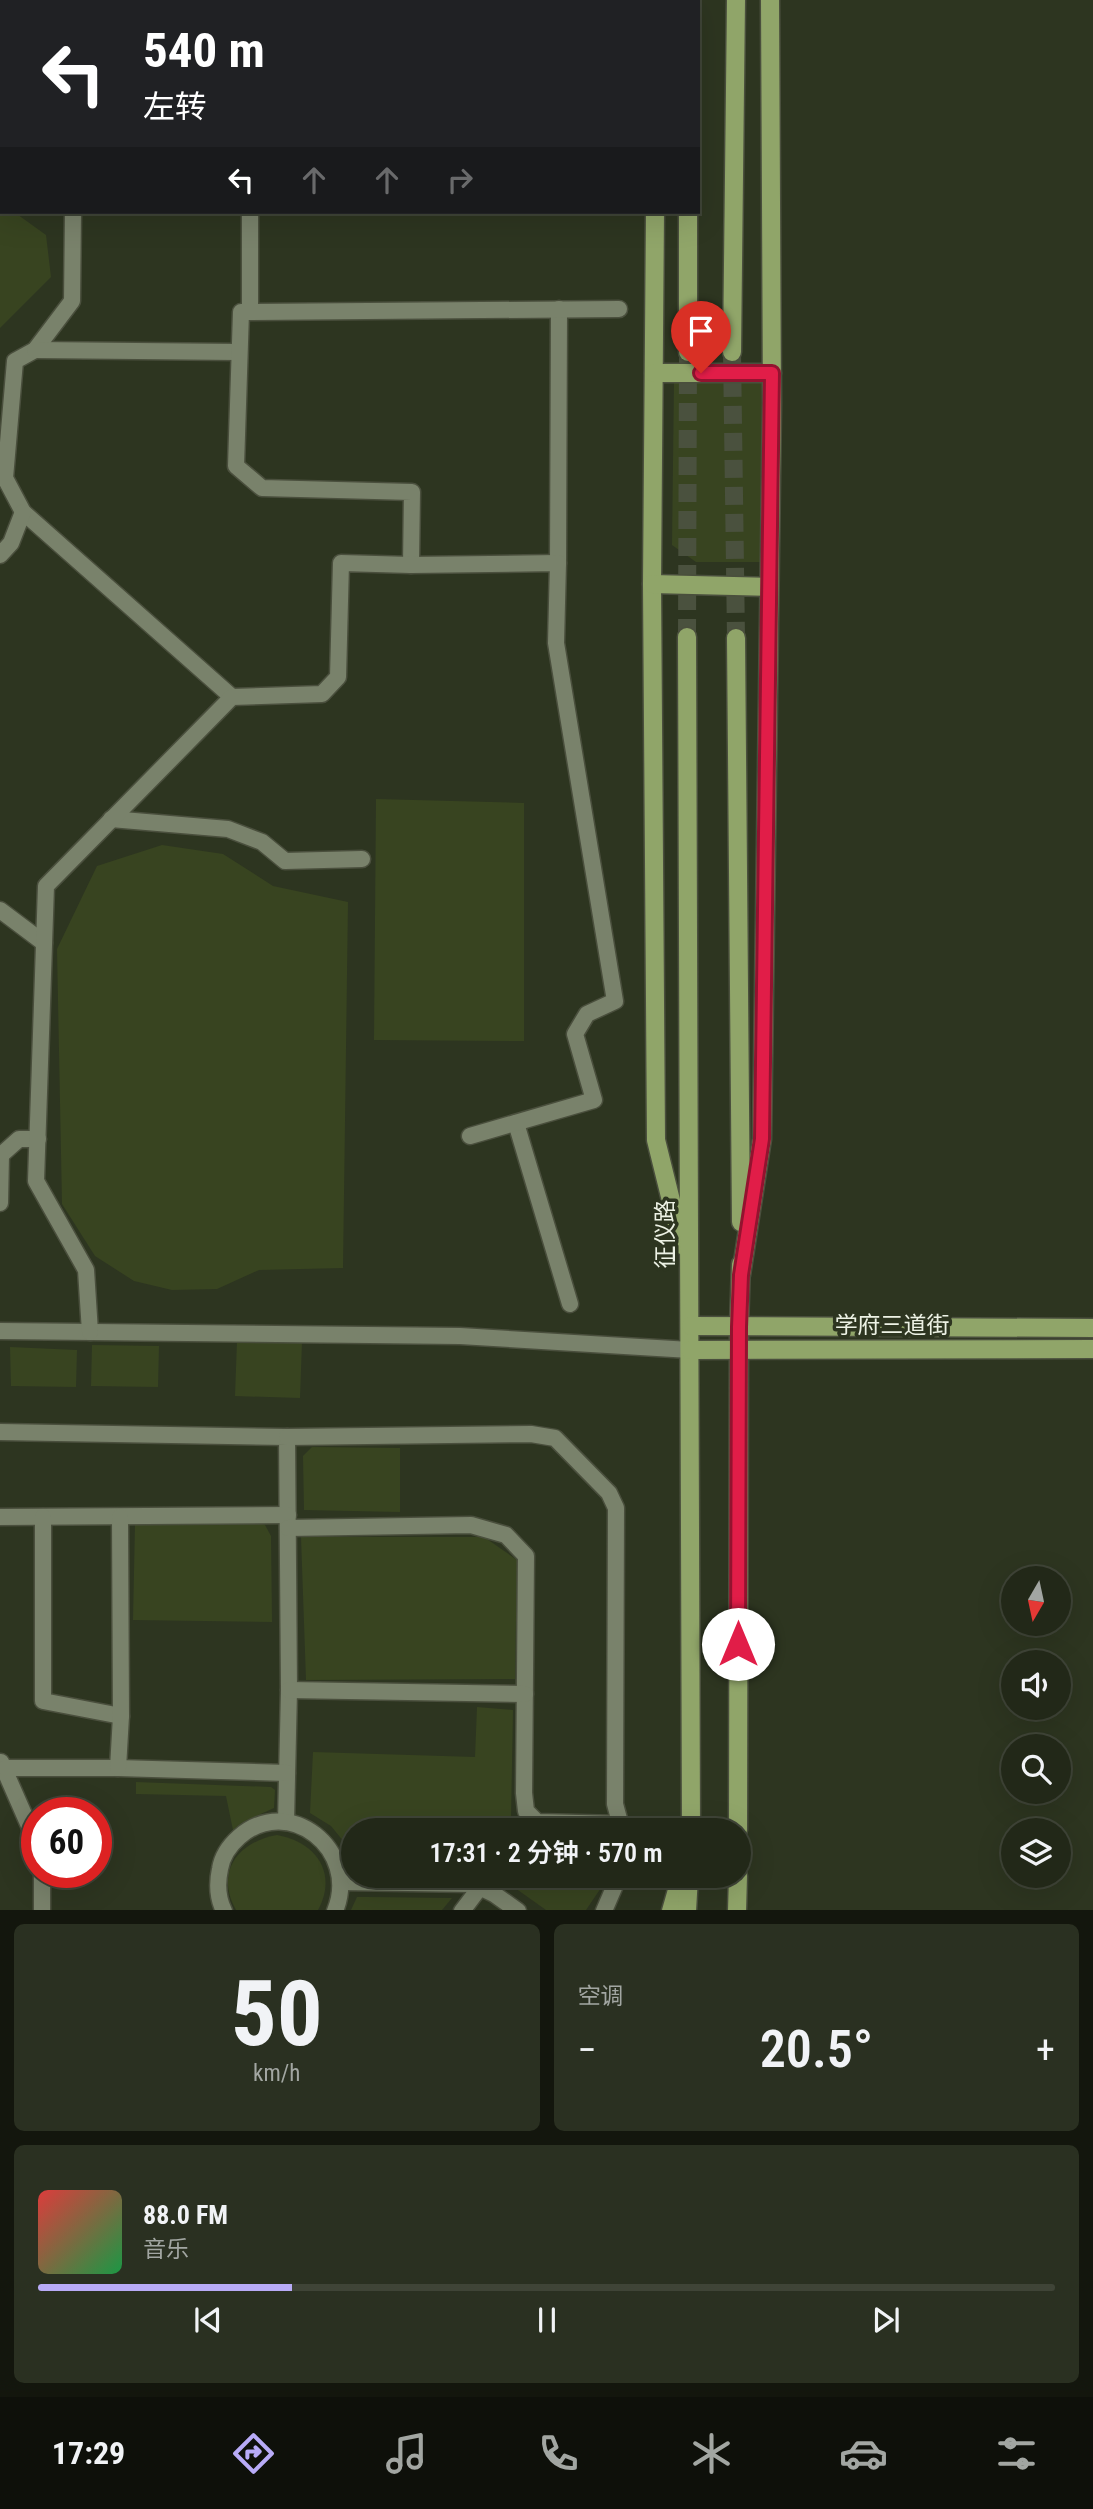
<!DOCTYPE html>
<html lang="zh">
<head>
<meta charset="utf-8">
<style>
  :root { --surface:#222818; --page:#2a3021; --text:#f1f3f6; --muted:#a2a6a2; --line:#3f4437; --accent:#b8abf7 }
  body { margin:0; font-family:"Roboto Condensed","Noto Sans SC",sans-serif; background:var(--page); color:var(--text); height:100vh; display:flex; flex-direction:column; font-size:26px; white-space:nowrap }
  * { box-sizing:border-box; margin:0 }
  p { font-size:23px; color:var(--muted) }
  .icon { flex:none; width:38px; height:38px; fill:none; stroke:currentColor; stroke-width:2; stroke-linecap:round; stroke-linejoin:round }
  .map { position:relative; height:1910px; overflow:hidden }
  .drawer { display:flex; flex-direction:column; gap:14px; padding:14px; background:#13160d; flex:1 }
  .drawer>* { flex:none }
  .banner { position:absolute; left:0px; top:0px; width:700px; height:214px; box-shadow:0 7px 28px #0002,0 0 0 2px var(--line); background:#202124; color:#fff; overflow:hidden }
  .needle { width:46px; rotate:189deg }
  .buttons { position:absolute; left:1001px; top:1566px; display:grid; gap:14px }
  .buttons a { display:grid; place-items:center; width:70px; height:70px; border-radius:50%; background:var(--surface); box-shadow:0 7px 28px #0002,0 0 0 2px var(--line); font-size:35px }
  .speed { position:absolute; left:21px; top:1797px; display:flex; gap:14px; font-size:35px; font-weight:700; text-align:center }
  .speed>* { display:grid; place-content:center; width:91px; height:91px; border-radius:50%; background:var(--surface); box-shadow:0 7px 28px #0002,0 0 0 2px var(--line); line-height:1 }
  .speed .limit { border:10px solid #d22; background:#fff; color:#111 }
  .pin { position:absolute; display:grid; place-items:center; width:60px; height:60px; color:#fff; margin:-72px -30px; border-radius:50% 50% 50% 0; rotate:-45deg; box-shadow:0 0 7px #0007 }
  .pin .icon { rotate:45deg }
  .me { position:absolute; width:77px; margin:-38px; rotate:0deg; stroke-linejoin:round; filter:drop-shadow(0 0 5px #0008) }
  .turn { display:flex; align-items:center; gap:24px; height:147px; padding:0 28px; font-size:32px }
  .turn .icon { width:91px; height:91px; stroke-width:2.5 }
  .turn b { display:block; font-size:49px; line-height:60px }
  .lanes { display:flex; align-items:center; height:66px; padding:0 28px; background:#0003; justify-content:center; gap:35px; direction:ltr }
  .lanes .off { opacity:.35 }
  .big { font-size:52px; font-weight:600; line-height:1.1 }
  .drawer .widget { flex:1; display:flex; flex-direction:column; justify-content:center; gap:10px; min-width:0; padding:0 24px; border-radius:10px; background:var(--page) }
  .drawer .dial { align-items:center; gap:0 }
  .dial b { font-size:91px; line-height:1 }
  .song { display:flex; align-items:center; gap:21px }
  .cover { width:84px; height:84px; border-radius:10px; background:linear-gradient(135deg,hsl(0 70% 55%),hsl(140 70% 35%)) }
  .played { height:7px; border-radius:4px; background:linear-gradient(90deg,var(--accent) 25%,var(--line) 25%) }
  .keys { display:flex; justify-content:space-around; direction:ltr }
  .heat { display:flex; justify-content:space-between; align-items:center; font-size:38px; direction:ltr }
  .drawer .tiles { flex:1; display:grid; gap:14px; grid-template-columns:1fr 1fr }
  .widget:last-child { grid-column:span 2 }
  .trip { position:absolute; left:341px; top:1818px; width:410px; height:70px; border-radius:35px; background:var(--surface); box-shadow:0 7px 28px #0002,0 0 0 2px var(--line); font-weight:600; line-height:70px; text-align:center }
  .tabs { display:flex; height:112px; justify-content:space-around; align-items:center; background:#0e100a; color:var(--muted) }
  .tabs .icon { width:49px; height:49px }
  .tabs .on { color:var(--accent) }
  .tabs b { font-size:32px; color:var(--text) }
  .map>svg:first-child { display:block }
</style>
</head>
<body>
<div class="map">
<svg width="1093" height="1911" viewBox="0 0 1093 1911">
  <rect width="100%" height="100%" fill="#2d3520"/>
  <g fill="#384420">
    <path d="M0,201L2,212H14L46,235L51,277L0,328Z"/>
    <path d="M674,381L762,383L760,562H696L672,545Z"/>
    <path d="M376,799L524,803V1041L374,1040Z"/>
    <path d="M162,845L223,854L273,886L348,902L343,1268L259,1270L217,1289L172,1290L134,1281L95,1256L62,1204L57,949L97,866Z"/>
    <path d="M237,1341L302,1342L300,1398L235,1396Z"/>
    <path d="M92,1345L159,1346L158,1387L91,1386Z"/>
    <path d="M10,1347L77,1350L76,1387L11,1386Z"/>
    <path d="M312,1447L400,1448V1512L304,1510L303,1456Z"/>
    <path d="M258,1522L265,1525L271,1536L272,1622L133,1620L135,1524Z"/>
    <path d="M301,1537H484L517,1560L515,1679L306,1680Z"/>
    <path d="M477,1707L513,1710L511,1818L523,1830H354L353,1853L331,1826L310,1813L313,1752L475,1757Z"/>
    <path d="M136,1782L271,1787L275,1790L274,1808L243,1822L233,1830L226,1796L136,1794Z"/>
    <path d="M277,1835C316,1842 338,1873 318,1910H236C215,1873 237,1842 277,1835Z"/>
    <path d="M498,1876H609L586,1910H546Z"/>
    <path d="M357,1897H369L452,1898L442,1910H351Z"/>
  </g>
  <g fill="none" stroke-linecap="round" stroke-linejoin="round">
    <g stroke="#4a513e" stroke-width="18" stroke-dasharray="18 9" stroke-linecap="butt">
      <path d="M732,352L736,638"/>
      <path d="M687,637L688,352"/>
    </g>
    <g stroke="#4a4f3d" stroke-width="19">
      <g id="minor">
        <path d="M76,2V0"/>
        <path d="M250,2V0"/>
        <path d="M73,212L72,301L35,350L15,361L5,478L23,512L232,697"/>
        <path d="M250,311V212"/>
        <path d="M35,350L238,352"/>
        <path d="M0,555L11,543L23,512"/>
        <path d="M558,563L559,309"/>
        <path d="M411,565L412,492L262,488L236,466L241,312L619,309"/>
        <path d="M111,819L228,829L262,842L285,861L362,859"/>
        <path d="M0,910L44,943"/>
        <path d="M516,1123L570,1304"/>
        <path d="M0,1203L1,1155L19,1139H38"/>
        <path d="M0,1331L460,1336L690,1350"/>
        <path d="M90,1332L86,1270L36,1181L46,886L232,697L322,694L338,677L341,563L411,565L558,563L556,643L615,1001L587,1014L575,1034L594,1100L470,1136"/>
        <path d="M0,1432L287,1437L289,1690L286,1822"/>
        <path d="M287,1437L531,1434L555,1438L609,1493L616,1508L615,1804L622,1830"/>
        <path d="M0,1517L288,1515"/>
        <path d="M43,1517V1701L121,1716"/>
        <path d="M288,1528L471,1525L506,1535L526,1556L524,1793L526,1811L537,1822L620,1824"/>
        <path d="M289,1690L525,1694"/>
        <path d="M1,1762L37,1844"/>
        <path d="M6,1768H118L287,1773"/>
        <path d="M118,1768L121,1716L120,1517"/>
        <path d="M42,1872V1911"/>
        <path d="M341,1882L473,1884L494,1894L518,1911"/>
        <path d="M224,1911C217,1897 217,1883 220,1869C222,1856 230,1845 239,1837C289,1793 360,1850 335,1911"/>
        <path d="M462,1911L481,1886"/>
        <path d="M604,1911L619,1876"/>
      </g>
    </g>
    <g stroke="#4a4f3d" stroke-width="21">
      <g id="major">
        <path d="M656,2L657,0"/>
        <path d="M689,2V0"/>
        <path d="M655,212L652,584L656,1140L682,1245"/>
        <path d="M688,352V212"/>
        <path d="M732,352L736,0"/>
        <path d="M654,373H772"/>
        <path d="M652,584L769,587"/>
        <path d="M687,637L691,1830"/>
        <path d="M736,638L741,1222"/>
        <path d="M741,1275L762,1139L772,403L770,0"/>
        <path d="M691,1326L1093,1328"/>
        <path d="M690,1350L1093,1349"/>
        <path d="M738,1830L739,1327L741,1264"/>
        <path d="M671,1911L681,1876"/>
        <path d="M687,1911L689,1876"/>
        <path d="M737,1911L738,1876"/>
      </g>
    </g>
    <use href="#minor" stroke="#79826b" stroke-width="16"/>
    <use href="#major" stroke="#90a569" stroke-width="18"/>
  </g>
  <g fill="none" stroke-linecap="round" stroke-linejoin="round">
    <g stroke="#92132f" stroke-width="18">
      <path id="route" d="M701,373H772L762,1139L741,1275L739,1327L738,1644"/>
    </g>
    <use href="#route" stroke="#e11d48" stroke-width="12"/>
  </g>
  <g text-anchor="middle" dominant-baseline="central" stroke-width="7" stroke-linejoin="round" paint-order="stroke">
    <g font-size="23" fill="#edf2e5" stroke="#2d3520">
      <text transform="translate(665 1234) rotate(-90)">征仪路</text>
      <text x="892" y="1325">学府三道街</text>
    </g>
  </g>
</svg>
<div class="buttons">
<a><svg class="needle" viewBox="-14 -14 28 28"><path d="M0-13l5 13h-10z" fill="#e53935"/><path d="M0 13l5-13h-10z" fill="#a2a6a2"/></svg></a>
<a><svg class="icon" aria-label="sound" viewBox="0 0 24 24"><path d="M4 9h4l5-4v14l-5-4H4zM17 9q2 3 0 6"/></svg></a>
<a><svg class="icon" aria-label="search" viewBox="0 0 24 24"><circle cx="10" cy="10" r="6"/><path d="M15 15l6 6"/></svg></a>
<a><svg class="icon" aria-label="layers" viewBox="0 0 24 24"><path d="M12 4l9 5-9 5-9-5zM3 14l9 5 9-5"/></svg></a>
</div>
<div class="speed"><div class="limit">60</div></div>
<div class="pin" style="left:701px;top:373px;background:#d93025"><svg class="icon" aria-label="arrive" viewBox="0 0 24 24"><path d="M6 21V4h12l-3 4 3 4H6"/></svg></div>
<svg class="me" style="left:738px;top:1644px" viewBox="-20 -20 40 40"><circle r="19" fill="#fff"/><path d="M0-13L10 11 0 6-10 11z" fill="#e11d48"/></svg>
<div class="trip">17:31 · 2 分钟 · 570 m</div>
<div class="banner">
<div class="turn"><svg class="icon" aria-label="left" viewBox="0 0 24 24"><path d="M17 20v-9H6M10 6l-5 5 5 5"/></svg><div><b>540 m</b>左转</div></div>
<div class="lanes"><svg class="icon" aria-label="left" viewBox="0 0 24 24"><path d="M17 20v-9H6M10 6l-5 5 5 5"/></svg><svg class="icon off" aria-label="ahead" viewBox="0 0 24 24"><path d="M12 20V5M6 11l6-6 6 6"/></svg><svg class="icon off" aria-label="ahead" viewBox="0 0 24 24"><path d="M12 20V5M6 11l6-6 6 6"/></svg><svg class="icon off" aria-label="right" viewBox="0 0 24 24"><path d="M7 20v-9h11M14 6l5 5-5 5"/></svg></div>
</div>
</div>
<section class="drawer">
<div class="tiles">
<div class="widget dial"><b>50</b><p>km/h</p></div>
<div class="widget"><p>空调</p>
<div class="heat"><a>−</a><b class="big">20.5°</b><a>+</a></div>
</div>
<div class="widget">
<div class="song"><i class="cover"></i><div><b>88.0 FM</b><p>音乐</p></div></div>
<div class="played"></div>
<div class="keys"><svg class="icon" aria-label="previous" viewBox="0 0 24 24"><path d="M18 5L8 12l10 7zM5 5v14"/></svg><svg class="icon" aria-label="pause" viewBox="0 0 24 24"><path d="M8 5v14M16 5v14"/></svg><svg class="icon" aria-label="next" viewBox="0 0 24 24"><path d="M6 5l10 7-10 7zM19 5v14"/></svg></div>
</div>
</div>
</section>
<nav class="tabs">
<b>17:29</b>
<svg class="icon on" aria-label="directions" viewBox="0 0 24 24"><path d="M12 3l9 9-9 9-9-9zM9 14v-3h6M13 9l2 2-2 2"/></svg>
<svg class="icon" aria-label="music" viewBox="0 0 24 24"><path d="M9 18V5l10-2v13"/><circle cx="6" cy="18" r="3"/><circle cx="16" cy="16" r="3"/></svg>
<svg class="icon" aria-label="phone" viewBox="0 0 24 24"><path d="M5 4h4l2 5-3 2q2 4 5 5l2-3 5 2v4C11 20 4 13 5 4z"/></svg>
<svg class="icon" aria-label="climate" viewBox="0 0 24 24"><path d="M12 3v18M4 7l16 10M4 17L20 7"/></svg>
<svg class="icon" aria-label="car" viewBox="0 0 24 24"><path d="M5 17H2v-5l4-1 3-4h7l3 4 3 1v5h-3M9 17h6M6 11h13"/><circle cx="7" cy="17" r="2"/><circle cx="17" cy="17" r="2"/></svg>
<svg class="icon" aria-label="filters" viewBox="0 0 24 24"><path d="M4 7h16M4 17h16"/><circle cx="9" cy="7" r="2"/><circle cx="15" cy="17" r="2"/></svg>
</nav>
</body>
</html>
